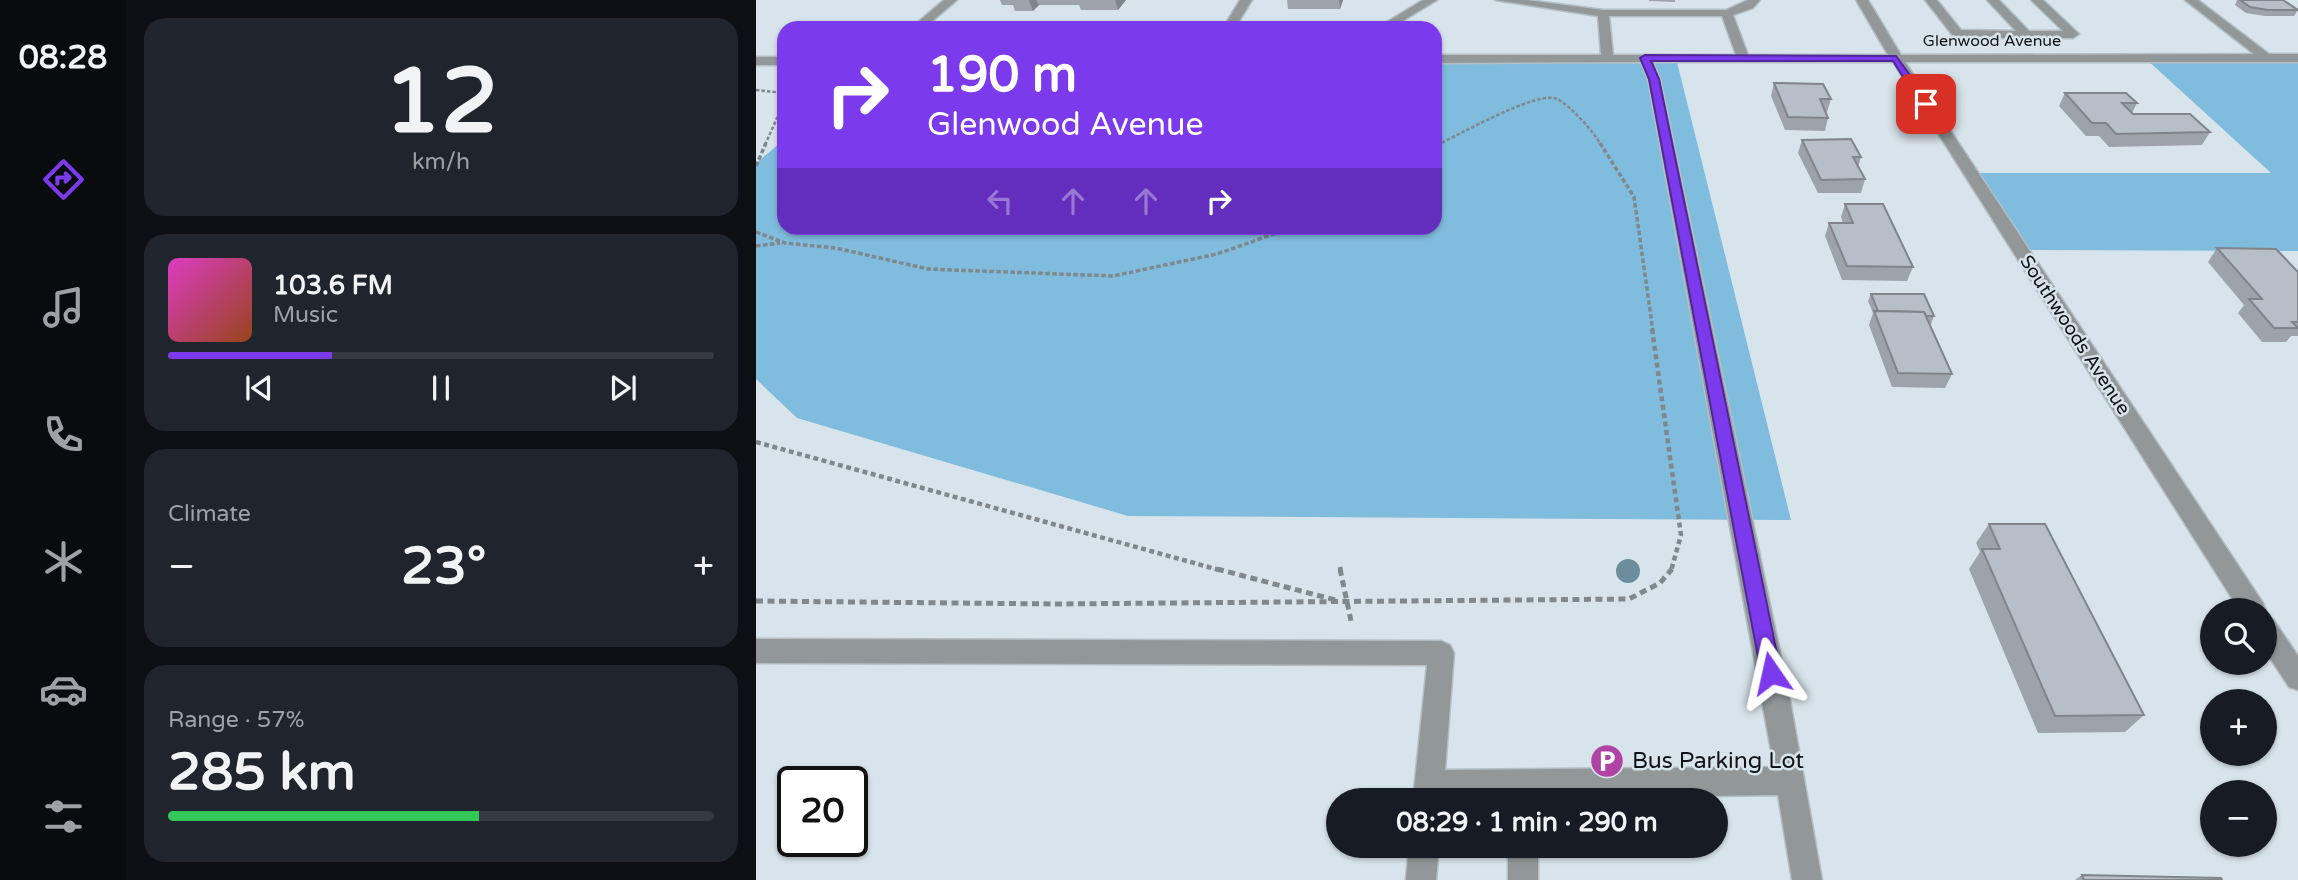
<!DOCTYPE html>
<html lang="en">
<head>
<meta charset="utf-8">
<style>
  :root { --surface:#171b24; --page:#20242c; --text:#f1f3f6; --muted:#9ea1a6; --line:#363941; --accent:#7c3aed }
  body { margin:0; font-family:"Varela Round",sans-serif; background:var(--page); color:var(--text); height:100vh; display:flex; flex-direction:column; font-size:26px; white-space:nowrap }
  * { box-sizing:border-box; margin:0 }
  p { font-size:23px; color:var(--muted) }
  .icon { flex:none; width:38px; height:38px; fill:none; stroke:currentColor; stroke-width:2; stroke-linecap:round; stroke-linejoin:round }
  .map { position:relative; flex:1; overflow:hidden }
  .details { display:flex; flex-direction:column; gap:18px; padding:18px; background:#0d0f14; width:630px }
  .details>* { flex:none }
  .banner { position:absolute; left:21px; top:21px; width:665px; height:214px; border-radius:21px; box-shadow:0 2px 5px #0004; background:#7c3aed; color:#fff; overflow:hidden }
  .fabs { position:absolute; left:1444px; top:598px; display:grid; gap:14px }
  .fabs a { display:grid; place-items:center; width:77px; height:77px; border-radius:50%; background:var(--surface); box-shadow:0 2px 5px #0004; font-size:35px }
  .speed { position:absolute; left:21px; top:766px; display:flex; gap:14px; font-size:35px; font-weight:700; text-align:center }
  .speed>* { display:grid; place-content:center; width:91px; height:91px; border-radius:50%; background:var(--surface); box-shadow:0 2px 5px #0004; line-height:1 }
  .speed .limit { border:4px solid #111; border-radius:10px; background:#fff; color:#111 }
  .pin { position:absolute; display:grid; place-items:center; width:60px; height:60px; color:#fff; margin:-30px; border-radius:14px; box-shadow:0 4px 10px #0006 }
  .me { position:absolute; width:77px; margin:-38px; rotate:349deg; stroke-linejoin:round; filter:drop-shadow(0 0 5px #0008) }
  .turn { display:flex; align-items:center; gap:24px; height:147px; padding:0 35px; font-size:32px }
  .turn .icon { width:91px; height:91px; stroke-width:2.5 }
  .turn b { display:block; font-size:49px; line-height:60px }
  .lanes { display:flex; align-items:center; height:66px; padding:0 35px; background:#0003; justify-content:center; gap:35px; direction:ltr }
  .lanes .off { opacity:.35 }
  .big { font-size:52px; font-weight:700; line-height:1.1 }
  .details .widget { flex:1; display:flex; flex-direction:column; justify-content:center; gap:10px; min-width:0; padding:0 24px; border-radius:21px; background:var(--page) }
  .details .dial { align-items:center; gap:0 }
  .dial b { font-size:91px; line-height:1 }
  .song { display:flex; align-items:center; gap:21px }
  .cover { width:84px; height:84px; border-radius:10px; background:linear-gradient(135deg,hsl(310 70% 55%),hsl(20 70% 35%)) }
  .played { height:7px; border-radius:4px; background:linear-gradient(90deg,var(--accent) 30%,var(--line) 30%) }
  .keys { display:flex; justify-content:space-around; direction:ltr }
  .heat { display:flex; justify-content:space-between; align-items:center; font-size:38px; direction:ltr }
  .charge { height:10px; border-radius:5px; background:linear-gradient(90deg,#34c759 57%,var(--line) 0) }
  .trip { position:absolute; left:570px; top:788px; width:402px; height:70px; border-radius:35px; background:var(--surface); box-shadow:0 2px 5px #0004; font-weight:700; line-height:70px; text-align:center }
  main { display:flex; flex:1; min-height:0 }
  .dock { display:flex; flex-direction:column; width:126px; justify-content:space-around; align-items:center; background:#090b0e; color:var(--muted) }
  .dock .icon { width:49px; height:49px }
  .dock .on { color:var(--accent) }
  .dock b { font-size:32px; color:var(--text) }
  .map>svg:first-child { display:block }
</style>
</head>
<body>
<main>
<nav class="dock">
<b>08:28</b>
<svg class="icon on" aria-label="directions" viewBox="0 0 24 24"><path d="M12 3l9 9-9 9-9-9zM9 14v-3h6M13 9l2 2-2 2"/></svg>
<svg class="icon" aria-label="music" viewBox="0 0 24 24"><path d="M9 18V5l10-2v13"/><circle cx="6" cy="18" r="3"/><circle cx="16" cy="16" r="3"/></svg>
<svg class="icon" aria-label="phone" viewBox="0 0 24 24"><path d="M5 4h4l2 5-3 2q2 4 5 5l2-3 5 2v4C11 20 4 13 5 4z"/></svg>
<svg class="icon" aria-label="climate" viewBox="0 0 24 24"><path d="M12 3v18M4 7l16 10M4 17L20 7"/></svg>
<svg class="icon" aria-label="car" viewBox="0 0 24 24"><path d="M5 17H2v-5l4-1 3-4h7l3 4 3 1v5h-3M9 17h6M6 11h13"/><circle cx="7" cy="17" r="2"/><circle cx="17" cy="17" r="2"/></svg>
<svg class="icon" aria-label="filters" viewBox="0 0 24 24"><path d="M4 7h16M4 17h16"/><circle cx="9" cy="7" r="2"/><circle cx="15" cy="17" r="2"/></svg>
</nav>
<section class="details">
<div class="widget dial"><b>12</b><p>km/h</p></div>
<div class="widget">
<div class="song"><i class="cover"></i><div><b>103.6 FM</b><p>Music</p></div></div>
<div class="played"></div>
<div class="keys"><svg class="icon" aria-label="previous" viewBox="0 0 24 24"><path d="M18 5L8 12l10 7zM5 5v14"/></svg><svg class="icon" aria-label="pause" viewBox="0 0 24 24"><path d="M8 5v14M16 5v14"/></svg><svg class="icon" aria-label="next" viewBox="0 0 24 24"><path d="M6 5l10 7-10 7zM19 5v14"/></svg></div>
</div>
<div class="widget"><p>Climate</p>
<div class="heat"><a>−</a><b class="big">23°</b><a>+</a></div>
</div>
<div class="widget"><p>Range · 57%</p><b class="big">285 km</b><div class="charge"></div></div>
</section>
<div class="map">
<svg width="1542" height="880" viewBox="0 0 1542 880">
  <rect width="100%" height="100%" fill="#d8e4eb"/>
  <g fill="#80bcdd">
    <path d="M920,58L1035,520L372,516L41,418L0,379V163L28,140V228H679V59Z"/>
    <path d="M1389,58H1542V251L1264,250L1214,173H1515Z"/>
  </g>
  <g fill="none" stroke-linecap="round" stroke-linejoin="round">
    <g stroke="#b4bfc5" stroke-width="3">
      <g id="minor">
        <path d="M188,0H201L168,28H155Z"/>
        <path d="M484,0H496L479,28H467Z"/>
        <path d="M667,0H681L635,28H621Z"/>
        <path d="M739,0H771L847,10H970L992,0H1004L997,8L977,15L992,55H1132L1100,0H1112L1145,55L1498,54L1429,0H1442L1513,54H1542V62H1149L1507,603L1510,611L1508,615V611H1484L1137,62H897L904,79L1034,700L1066,880H1036L1022,795L657,800L671,665L0,663V639L685,641L694,645L698,653L689,770L1018,767L892,79L885,62L679,63V55H845L842,16ZM853,16H966L980,55H857Z"/>
        <path d="M1169,0H1181L1205,30L1260,31L1231,0H1243L1273,31H1307L1275,0H1287L1323,34L1317,38H1202L1198,37Z"/>
        <rect x="0" y="57" width="28" height="8"/>
        <path d="M1508,616L1517,619L1542,656V690L1533,687L1508,649Z"/>
        <path d="M653,845H683L680,880H650Z"/>
        <rect x="752" y="845" width="30" height="35"/>
      </g>
    </g>
    <g stroke="#7f888c" stroke-width="2.5" stroke-dasharray="3.5 2" stroke-linecap="butt">
      <path d="M0,90L28,93"/>
      <path d="M9,145L28,102"/>
      <path d="M681,145C703,135 781,90 801,99C814,105 838,132 845,145"/>
    </g>
    <g stroke="#7f888c" stroke-width="3.5" stroke-dasharray="4.5 2.5" stroke-linecap="butt">
      <path d="M844,143L878,197L897,331"/>
      <path d="M679,146L685,143"/>
      <path d="M0,166L10,143"/>
      <path d="M0,232L29,243L80,248L172,269L357,276L461,254L535,228"/>
      <path d="M0,246L24,243"/>
    </g>
    <g stroke="#7f888c" stroke-width="4.5" stroke-dasharray="5 3.5" stroke-linecap="butt">
      <path d="M896,329L925,535L915,571"/>
      <path d="M0,442L467,571"/>
      <path d="M584,567L585,571"/>
    </g>
    <g stroke="#7f888c" stroke-width="5" stroke-dasharray="7 4.5" stroke-linecap="butt">
      <path d="M461,569L583,601"/>
      <path d="M584,569L595,621"/>
      <path d="M0,601L301,604L873,599L904,583L916,569"/>
    </g>
    <use href="#minor" fill="#92989a" fill-rule="evenodd"/>
  </g>
  <circle fill="#6c8d9c" cx="872" cy="571" r="12"/>
  <g fill="#9da3ab">
    <path d="M244,0H370L362,10H325L323,5H283L277,11H259L257,5H246Z"/>
    <path d="M531,0H587L584,9H532Z"/>
    <path d="M893,0H919V2L893,1Z"/>
    <path d="M1481,0H1527L1542,10L1538,16H1509L1490,13L1479,5Z"/>
    <path d="M1018,83L1075,99L1071,112H1070L1072,118L1069,131L1029,130L1015,96Z"/>
    <path d="M1309,93L1381,103L1376,113L1377,114L1454,132L1446,145L1353,147L1343,136H1330L1303,106Z"/>
    <path d="M1046,140L1105,157L1102,167L1109,179L1105,193H1062L1042,153Z"/>
    <path d="M1089,204L1157,267L1151,281L1086,280L1069,236L1073,223H1087L1085,217Z"/>
    <path d="M1461,248L1542,272V336H1535L1530,342H1506L1482,313L1488,305L1452,262Z"/>
    <path d="M1115,294L1178,316L1175,324H1173L1196,374L1189,388L1136,387L1113,325L1117,313L1112,301Z"/>
    <path d="M1233,524L1388,715L1369,732L1282,733L1213,569L1224,552L1220,543Z"/>
    <path d="M1326,875L1466,880H1319Z"/>
  </g>
  <g fill="#7f858b">
    <path d="M273,0H280L283,5L277,11Z"/>
    <path d="M359,0H370L362,10Z"/>
    <path d="M583,0H587L584,9Z"/>
  </g>
  <g fill="#b6bec7" stroke="#7f858b" stroke-width="2">
    <path d="M1484,0H1527L1542,10H1512L1494,7Z"/>
    <path d="M1018,83L1067,84L1075,99H1064L1072,118L1032,117Z"/>
    <path d="M1309,93H1370L1381,103H1366L1377,114H1434L1454,132L1360,134L1350,123H1336Z"/>
    <path d="M1095,139L1105,157H1097L1109,179L1065,180L1046,140Z"/>
    <path d="M1089,204H1127L1157,267L1091,266L1073,223H1097Z"/>
    <path d="M1461,248L1520,249L1542,272V322H1536L1542,328H1518L1493,299H1506Z"/>
    <path d="M1115,294H1168L1178,316H1170L1168,312L1122,311Z"/>
    <path d="M1118,311L1168,312L1196,374L1142,373Z"/>
    <path d="M1233,524H1289L1388,715L1299,716L1226,549H1244Z"/>
    <path d="M1326,875L1465,878L1466,880H1328Z"/>
  </g>
  <path fill="#7c3aed" stroke="#51269a" stroke-width="2" d="M889,55L1140,56L1175,104L1166,107L1137,61H895L903,79L1025,673L1022,680L1015,682L1008,680L1005,673L893,79L884,58Z"/>
  <defs>
    <g id="parking-disc" transform="scale(1.75)"><circle r="9.5" fill="#b044a4" stroke="#d8e4eb"/><path d="M-3.5-5.5H1a3.5 3.5 0 0 1 0 7H-1V5.5H-3.5ZM-1-3.4V-.6H.8a1.4 1.4 0 0 0 0-2.8Z" fill="#fff"/></g>
  </defs>
  <g fill-rule="evenodd">
    <use href="#parking-disc" x="851" y="761"/>
  </g>
  <g text-anchor="middle" dominant-baseline="central" stroke-width="5" stroke-linejoin="round" paint-order="stroke">
    <g font-size="16" fill="#111517" stroke="#d8e4eb">
      <text x="1236" y="41">Glenwood Avenue</text>
    </g>
    <g font-size="19" fill="#111517" stroke="#d8e4eb">
      <text transform="translate(1319 335) rotate(57)">Southwoods Avenue</text>
    </g>
    <g font-size="23" fill="#111517" stroke="#d8e4eb" text-anchor="start">
      <text x="876" y="761">Bus Parking Lot</text>
    </g>
  </g>
</svg>
<div class="fabs">
<a><svg class="icon" aria-label="search" viewBox="0 0 24 24"><circle cx="10" cy="10" r="6"/><path d="M15 15l6 6"/></svg></a>
<a>+</a>
<a>−</a>
</div>
<div class="speed"><div class="limit">20</div></div>
<div class="pin" style="left:1170px;top:104px;background:#d93025"><svg class="icon" aria-label="arrive" viewBox="0 0 24 24"><path d="M6 21V4h12l-3 4 3 4H6"/></svg></div>
<svg class="me" style="left:1015px;top:673px" viewBox="-20 -20 40 40"><path d="M0-17L14 15 0 8-14 15z" fill="#7c3aed" stroke="#fff" stroke-width="4"/></svg>
<div class="trip">08:29 · 1 min · 290 m</div>
<div class="banner">
<div class="turn"><svg class="icon" aria-label="right" viewBox="0 0 24 24"><path d="M7 20v-9h11M14 6l5 5-5 5"/></svg><div><b>190 m</b>Glenwood Avenue</div></div>
<div class="lanes"><svg class="icon off" aria-label="left" viewBox="0 0 24 24"><path d="M17 20v-9H6M10 6l-5 5 5 5"/></svg><svg class="icon off" aria-label="ahead" viewBox="0 0 24 24"><path d="M12 20V5M6 11l6-6 6 6"/></svg><svg class="icon off" aria-label="ahead" viewBox="0 0 24 24"><path d="M12 20V5M6 11l6-6 6 6"/></svg><svg class="icon" aria-label="right" viewBox="0 0 24 24"><path d="M7 20v-9h11M14 6l5 5-5 5"/></svg></div>
</div>
</div>
</main>
</body>
</html>
